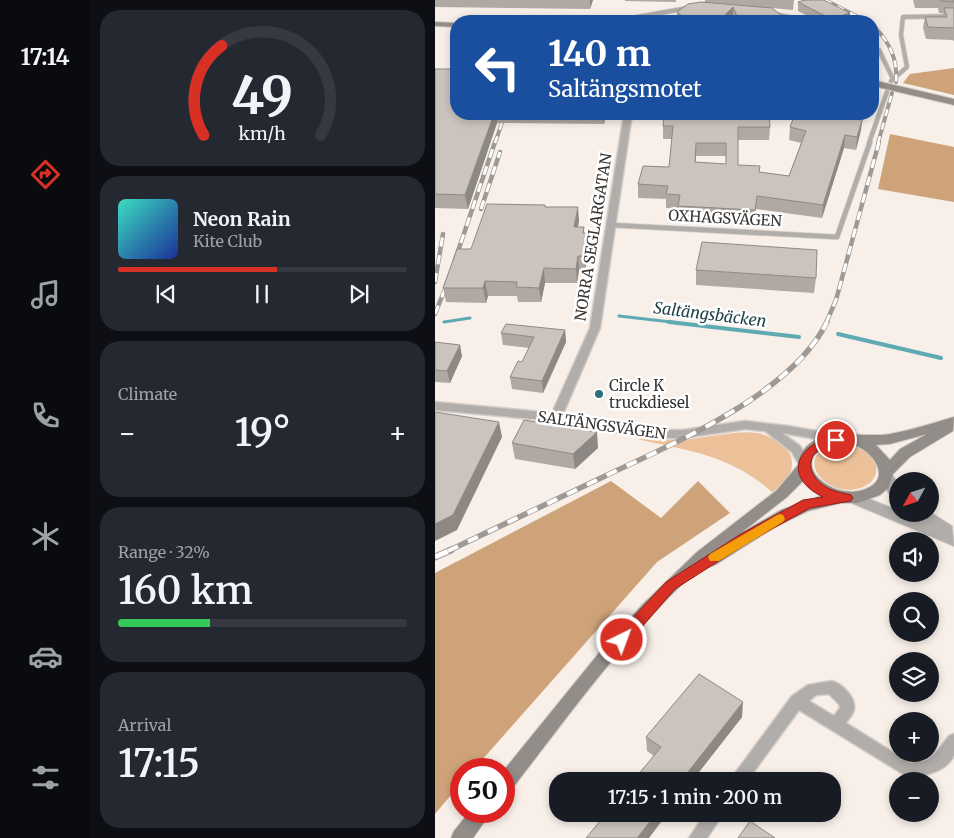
<!DOCTYPE html>
<html lang="en">
<head>
<meta charset="utf-8">
<style>
  :root { --surface:#171b24; --page:#242831; --text:#f1f3f6; --muted:#9ea1a6; --line:#363941; --accent:#d93025 }
  body { margin:0; font-family:Merriweather,serif; background:var(--page); color:var(--text); height:100vh; display:flex; flex-direction:column; font-size:19px; white-space:nowrap }
  * { box-sizing:border-box; margin:0 }
  p { font-size:16px; color:var(--muted) }
  .icon { flex:none; width:28px; height:28px; fill:none; stroke:currentColor; stroke-width:2; stroke-linecap:round; stroke-linejoin:round }
  .map { position:relative; flex:1; overflow:hidden }
  .details { display:flex; flex-direction:column; gap:10px; padding:10px; background:#0d0f14; width:345px }
  .details>* { flex:none }
  .top-card { position:absolute; left:15px; top:15px; width:429px; height:105px; border-radius:20px; box-shadow:0 2px 8px #0003; background:#1a4fa0; color:#fff; overflow:hidden }
  .needle { width:32px; rotate:230deg }
  .fabs { position:absolute; left:454px; top:472px; display:grid; gap:10px }
  .fabs a { display:grid; place-items:center; width:50px; height:50px; border-radius:50%; background:var(--surface); box-shadow:0 2px 8px #0003; font-size:25px }
  .speed { position:absolute; left:15px; top:758px; display:flex; gap:10px; font-size:25px; font-weight:700; text-align:center }
  .speed>* { display:grid; place-content:center; width:65px; height:65px; border-radius:50%; background:var(--surface); box-shadow:0 2px 8px #0003; line-height:1 }
  .speed .limit { border:8px solid #d22; background:#fff; color:#111 }
  .pin { position:absolute; display:grid; place-items:center; width:42px; height:42px; color:#fff; margin:-21px; border:2px solid #fff; border-radius:50%; box-shadow:0 1px 5px #0007 }
  .me { position:absolute; width:55px; margin:-28px; rotate:42deg; stroke-linejoin:round; filter:drop-shadow(0 0 4px #0008) }
  .turn { display:flex; align-items:center; gap:18px; height:105px; padding:0 15px; font-size:22px }
  .turn .icon { width:65px; height:65px; stroke-width:2.5 }
  .turn b { display:block; font-size:35px; line-height:42px }
  .big { font-size:38px; font-weight:600; line-height:1.1 }
  .details .card { flex:1; display:flex; flex-direction:column; justify-content:center; gap:8px; min-width:0; padding:0 18px; border-radius:20px; background:var(--page) }
  .details .dial { align-items:center; gap:0 }
  .dial svg { height:130px; overflow:visible; fill:none; stroke:var(--line); stroke-width:7; stroke-linecap:round; text-anchor:middle }
  .dial text { fill:var(--text); stroke:none }
  .song { display:flex; align-items:center; gap:15px }
  .cover { width:60px; height:60px; border-radius:8px; background:linear-gradient(135deg,hsl(170 70% 55%),hsl(230 70% 35%)) }
  .played { height:5px; border-radius:2px; background:linear-gradient(90deg,var(--accent) 55%,var(--line) 55%) }
  .keys { display:flex; justify-content:space-around; direction:ltr }
  .heat { display:flex; justify-content:space-between; align-items:center; font-size:28px; direction:ltr }
  .charge { height:8px; border-radius:4px; background:linear-gradient(90deg,#34c759 32%,var(--line) 0) }
  .trip { position:absolute; left:114px; top:772px; width:292px; height:50px; border-radius:20px; background:var(--surface); box-shadow:0 2px 8px #0003; font-weight:600; line-height:50px; text-align:center }
  main { display:flex; flex:1; min-height:0 }
  .menu { display:flex; flex-direction:column; width:90px; justify-content:space-around; align-items:center; background:#090b0e; color:var(--muted) }
  .menu .icon { width:35px; height:35px }
  .menu .active { color:var(--accent) }
  .menu b { font-size:22px; color:var(--text) }
  .map>svg:first-child { display:block }
</style>
</head>
<body>
<main>
<nav class="menu">
<b>17:14</b>
<svg class="icon active" aria-label="directions" viewBox="0 0 24 24"><path d="M12 3l9 9-9 9-9-9zM9 14v-3h6M13 9l2 2-2 2"/></svg>
<svg class="icon" aria-label="music" viewBox="0 0 24 24"><path d="M9 18V5l10-2v13"/><circle cx="6" cy="18" r="3"/><circle cx="16" cy="16" r="3"/></svg>
<svg class="icon" aria-label="phone" viewBox="0 0 24 24"><path d="M5 4h4l2 5-3 2q2 4 5 5l2-3 5 2v4C11 20 4 13 5 4z"/></svg>
<svg class="icon" aria-label="climate" viewBox="0 0 24 24"><path d="M12 3v18M4 7l16 10M4 17L20 7"/></svg>
<svg class="icon" aria-label="car" viewBox="0 0 24 24"><path d="M5 17H2v-5l4-1 3-4h7l3 4 3 1v5h-3M9 17h6M6 11h13"/><circle cx="7" cy="17" r="2"/><circle cx="17" cy="17" r="2"/></svg>
<svg class="icon" aria-label="filters" viewBox="0 0 24 24"><path d="M4 7h16M4 17h16"/><circle cx="9" cy="7" r="2"/><circle cx="15" cy="17" r="2"/></svg>
</nav>
<section class="details">
<div class="card dial"><svg viewBox="0 0 100 80">
<path d="M14 69A42 42 0 1 1 86 69"/>
<path d="M14 69A42 42 0 0 1 25 14" stroke="#d93025"/>
<text x="50" y="56" font-size="32" font-weight="700">49</text>
<text x="50" y="72" font-size="11">km/h</text>
</svg></div>
<div class="card">
<div class="song"><i class="cover"></i><div><b>Neon Rain</b><p>Kite Club</p></div></div>
<div class="played"></div>
<div class="keys"><svg class="icon" aria-label="previous" viewBox="0 0 24 24"><path d="M18 5L8 12l10 7zM5 5v14"/></svg><svg class="icon" aria-label="pause" viewBox="0 0 24 24"><path d="M8 5v14M16 5v14"/></svg><svg class="icon" aria-label="next" viewBox="0 0 24 24"><path d="M6 5l10 7-10 7zM19 5v14"/></svg></div>
</div>
<div class="card"><p>Climate</p>
<div class="heat"><a>−</a><b class="big">19°</b><a>+</a></div>
</div>
<div class="card"><p>Range · 32%</p><b class="big">160 km</b><div class="charge"></div></div>
<div class="card"><p>Arrival</p><b class="big">17:15</b></div>
</section>
<div class="map">
<svg width="519" height="838" viewBox="0 0 519 838">
  <rect width="100%" height="100%" fill="#f7efe8"/>
  <g fill="#ecc199">
    <path d="M298,433C309,432 321,431 332,436C364,447 365,476 337,492C295,455 255,451 202,439L249,440Z"/>
    <path d="M408,444C415,445 421,446 427,449C444,457 448,479 428,487C389,502 352,449 408,444Z"/>
  </g>
  <g fill="#cea379">
    <path d="M519,68V95L468,83L475,74Z"/>
    <path d="M455,134L519,147V202L443,189Z"/>
    <path d="M176,481L226,518L263,481L295,513L222,562L39,769H26V783L0,814V573Z"/>
  </g>
  <g fill="none" stroke-linecap="round" stroke-linejoin="round">
    <g stroke="#5eaab3" stroke-width="3">
      <path d="M184,316L245,323"/>
      <path d="M9,322L35,318"/>
    </g>
    <g stroke="#5eaab3" stroke-width="4">
      <path d="M234,322L364,337"/>
      <path d="M403,334L506,358"/>
    </g>
    <g stroke="#d4cdc7" stroke-width="5.5">
      <g id="service-far1">
        <path d="M339,14L373,21"/>
        <path d="M199,21L202,17L253,8"/>
        <path d="M438,47L444,50L458,79"/>
        <path d="M456,81L472,67L466,35L468,17L519,16"/>
        <path d="M434,143L452,92"/>
      </g>
    </g>
    <g stroke="#d4cdc7" stroke-width="6">
      <path id="service" d="M176,225L402,237L435,142"/>
    </g>
    <g stroke="#d4cdc7" stroke-width="3">
      <g id="minor">
        <path d="M189,114H197L165,328L128,414L213,430H248L310,421L353,426L409,436L411,439L409,442L405,443L347,433L365,446L375,463L373,466H365L357,452L330,431L310,429L248,438H213L121,421L0,410V402L117,413L155,328Z"/>
        <path d="M397,681C407,684 421,697 419,709C419,714 413,719 411,723L475,763L489,761L495,758L504,749L514,736L519,734C519,740 519,749 519,755C512,772 489,776 473,777L364,710L312,781H295L298,776L357,696L373,685ZM394,694L404,704L405,708L399,716L374,701L381,695Z"/>
        <path d="M270,814H288L272,838H254Z"/>
      </g>
    </g>
    <g stroke="#d4cdc7" stroke-width="2">
      <g id="tertiary">
        <path d="M451,471L456,472L462,483V500L457,499L444,476L446,472Z"/>
        <path d="M419,493L462,510V514H471L480,517L479,514H495V512L517,526L519,546L414,502L412,498L414,494Z"/>
      </g>
    </g>
    <g stroke="#d4cdc7" stroke-width="2">
      <g id="secondary">
        <path d="M0,22L21,23V27L0,26Z"/>
        <path d="M438,80L519,99V105L438,86Z"/>
        <path d="M519,417L518,431L475,457L458,474L453,488L445,495L423,503H406L373,511L340,527L280,565L274,567L268,565C194,630 136,713 76,790L69,793V770L164,653L207,605L262,552L342,490L363,465C363,459 365,456 368,451C387,424 428,439 455,434C477,430 498,423 519,417ZM492,434L465,449L455,460L441,445L455,444ZM398,445C405,444 413,443 421,446C438,452 456,477 433,488C402,503 359,469 384,451C388,449 393,447 398,445ZM369,480L373,487L386,496L346,510L306,533L352,497Z"/>
        <path d="M35,811H57L38,838H16L19,831Z"/>
      </g>
    </g>
    <use href="#service-far1" stroke="#b1adaa" stroke-width="4"/>
    <use href="#service" stroke="#b1adaa" stroke-width="4.5"/>
    <use href="#minor" fill="#b1adaa" fill-rule="evenodd"/>
    <use href="#tertiary" fill="#b1adaa" fill-rule="evenodd"/>
    <use href="#secondary" fill="#928d88" fill-rule="evenodd"/>
    <g stroke="#9e9994" stroke-width="4">
      <g id="rail-far3">
        <path d="M390,0L431,21"/>
        <path d="M438,25C454,42 463,58 461,82"/>
        <path d="M60,143L70,114"/>
        <path d="M443,143L457,93"/>
      </g>
    </g>
    <g stroke="#9e9994" stroke-width="4.5">
      <g id="rail-far2">
        <path d="M46,209L65,152"/>
        <path d="M20,260L60,142"/>
        <path d="M0,282L8,234"/>
        <path d="M0,314L14,279"/>
        <path d="M391,323L401,300L444,142"/>
      </g>
    </g>
    <g stroke="#9e9994" stroke-width="5.5">
      <path id="rail-far1" d="M13,551C65,526 116,502 168,477C239,443 356,395 392,322"/>
    </g>
    <g stroke="#9e9994" stroke-width="7">
      <path id="rail" d="M0,557L16,550"/>
    </g>
    <use href="#rail-far3" stroke="#fff" stroke-width="2.5" stroke-dasharray="7" stroke-linecap="butt"/>
    <use href="#rail-far2" stroke="#fff" stroke-width="3" stroke-dasharray="9" stroke-linecap="butt"/>
    <use href="#rail-far1" stroke="#fff" stroke-width="4" stroke-dasharray="11" stroke-linecap="butt"/>
    <use href="#rail" stroke="#fff" stroke-width="5" stroke-dasharray="14" stroke-linecap="butt"/>
  </g>
  <g fill="#afa8a3" fill-rule="evenodd">
    <path d="M0,0H158L155,9L0,7Z"/>
    <path d="M190,0H241V2L190,1Z"/>
    <path d="M270,0H359L358,10L337,8L352,21H300L298,17L293,21H242V12L270,2Z"/>
    <path d="M478,0H519V42L518,40L491,39L488,28L490,17H508V13H504L503,8H480Z"/>
    <path d="M363,2L414,21L379,19L363,11Z"/>
    <path d="M0,69L21,114H171L169,124L62,123L33,209L0,208Z"/>
    <path d="M228,126L335,127L334,140H303V165L324,172L354,176L366,143L354,140L355,127L426,130L421,150L409,148L387,218L321,209L320,223L243,219V208H231V199L203,198V184L234,167L237,139H228ZM261,156H291V164L261,163Z"/>
    <path d="M110,205L111,207L144,221L143,227H149V233H154L155,247L150,270H144L142,283H110L106,302H83L82,296H53L51,303L11,302L8,288L36,249Z"/>
    <path d="M261,270L381,278L379,293L261,285Z"/>
    <path d="M130,330L131,342L108,393L77,389L75,377L87,362L94,348L68,345L66,333Z"/>
    <path d="M0,342L27,356L15,383L0,382Z"/>
    <path d="M77,443L163,448L140,469L80,459Z"/>
    <path d="M307,717L257,781H198L219,756L212,751L211,737Z"/>
  </g>
  <g fill="#8e8884">
    <path d="M155,0H158L155,9Z"/>
    <path d="M298,7V17L293,21H273Z"/>
    <path d="M415,13L414,21H398V18Z"/>
    <path d="M438,48H443L442,54L438,55Z"/>
    <path d="M59,114H61L62,123L33,209L30,195Z"/>
    <path d="M168,114H171L169,124Z"/>
    <path d="M428,117L426,130L421,150L422,137Z"/>
    <path d="M410,135L409,148L387,218L388,205Z"/>
    <path d="M143,207L144,221L140,241L139,227Z"/>
    <path d="M154,233L155,247L150,270L149,256Z"/>
    <path d="M143,256L144,270L142,283L141,269Z"/>
    <path d="M109,268L110,283L106,302L104,288Z"/>
    <path d="M50,281L53,296L51,303L48,288Z"/>
    <path d="M130,330L131,342L108,393L107,381Z"/>
    <path d="M25,345L27,356L15,383L12,371Z"/>
    <path d="M64,422L67,437L22,530L0,541V524Z"/>
    <path d="M162,432L163,448L140,469L138,454Z"/>
    <path d="M308,702L307,717L257,781H246Z"/>
    <path d="M221,814H232L214,838H202Z"/>
  </g>
  <g fill="#cbc3bd" stroke="#8e8884" fill-rule="evenodd">
    <path d="M370,0H389L415,13L398,18L400,21H369L392,17L363,2Z"/>
    <path d="M506,0H519V2L506,1Z"/>
    <path d="M266,2L337,8L351,19L352,21H304L298,7L288,17L273,21L255,20L248,17L242,12L253,4Z"/>
    <path d="M509,8H519V28L493,27L490,17H512Z"/>
    <path d="M0,69H21V114H59L30,195L0,194Z"/>
    <path d="M229,114H334L335,127H303V165L325,166L324,172L354,176L371,131L355,127L360,114L388,118L389,114H397L428,117L422,137L410,135L388,205L322,196L320,210L243,206L245,195L231,194L233,186L203,184L208,166L234,167L238,126H228ZM261,143H291V164L260,162Z"/>
    <path d="M52,204L110,205V207H143L139,227H149L148,233H154L149,256H143L141,269L109,268L104,288L81,287L82,282L50,281L48,288H8L22,249H36Z"/>
    <path d="M267,242L382,250L381,278L261,270Z"/>
    <path d="M71,324L130,330L107,381L75,377L83,361L87,362L99,337L66,333Z"/>
    <path d="M0,342L25,345L12,371L0,370Z"/>
    <path d="M0,412L64,422L18,515L0,524Z"/>
    <path d="M89,420L162,432L138,454L77,443Z"/>
    <path d="M264,674L308,702L246,781H198L226,747L211,737Z"/>
    <path d="M171,814H221L202,838H151Z"/>
    <path d="M315,821L340,838H303Z"/>
  </g>
  <path fill="#d93025" stroke="#8d1f18" d="M401,436L405,437L406,440L405,442L391,446L379,454C369,470 384,486 400,491C405,493 410,493 416,495L418,498L416,501L375,508L315,541L240,589L192,644L187,645L182,644L180,640L182,635L231,582L306,534L368,500L388,497C347,477 361,444 401,436Z"/>
  <path fill="#f59e0b" d="M344,514L348,515L350,519L348,522L284,561H275L273,557L275,554Z"/>
  <circle fill="#29727b" stroke="#fff" stroke-width="2" cx="164" cy="394" r="5"/>
  <g text-anchor="middle" dominant-baseline="central" stroke-width="5" stroke-linejoin="round" paint-order="stroke">
    <g font-size="15" fill="#363330" stroke="#fff">
      <text transform="translate(290 218) rotate(3)">OXHAGSVÄGEN</text>
      <text transform="translate(158 237) rotate(-81)">NORRA SEGLARGATAN</text>
      <text transform="translate(167 425) rotate(8)">SALTÄNGSVÄGEN</text>
    </g>
    <g font-size="15" fill="#363330" stroke="#fff" text-anchor="start">
      <text x="174" y="385">Circle K<tspan x="174" dy="17">truckdiesel</tspan></text>
    </g>
    <g font-size="16" font-style="italic" fill="#1e4247" stroke="#fff">
      <text transform="translate(275 314) rotate(7)">Saltängsbäcken</text>
    </g>
  </g>
</svg>
<div class="fabs">
<a><svg class="needle" viewBox="-14 -14 28 28"><path d="M0-13l5 13h-10z" fill="#e53935"/><path d="M0 13l5-13h-10z" fill="#9ea1a6"/></svg></a>
<a><svg class="icon" aria-label="sound" viewBox="0 0 24 24"><path d="M4 9h4l5-4v14l-5-4H4zM17 9q2 3 0 6"/></svg></a>
<a><svg class="icon" aria-label="search" viewBox="0 0 24 24"><circle cx="10" cy="10" r="6"/><path d="M15 15l6 6"/></svg></a>
<a><svg class="icon" aria-label="layers" viewBox="0 0 24 24"><path d="M12 4l9 5-9 5-9-5zM3 14l9 5 9-5"/></svg></a>
<a>+</a>
<a>−</a>
</div>
<div class="speed"><div class="limit">50</div></div>
<div class="pin" style="left:401px;top:440px;background:#d93025"><svg class="icon" aria-label="arrive" viewBox="0 0 24 24"><path d="M6 21V4h12l-3 4 3 4H6"/></svg></div>
<svg class="me" style="left:187px;top:640px" viewBox="-20 -20 40 40"><circle r="17" fill="#d93025" stroke="#fff" stroke-width="3"/><path d="M0-11L8 9 0 5-8 9z" fill="#fff"/></svg>
<div class="trip">17:15 · 1 min · 200 m</div>
<div class="top-card">
<div class="turn"><svg class="icon" aria-label="left" viewBox="0 0 24 24"><path d="M17 20v-9H6M10 6l-5 5 5 5"/></svg><div><b>140 m</b>Saltängsmotet</div></div>
</div>
</div>
</main>
</body>
</html>
